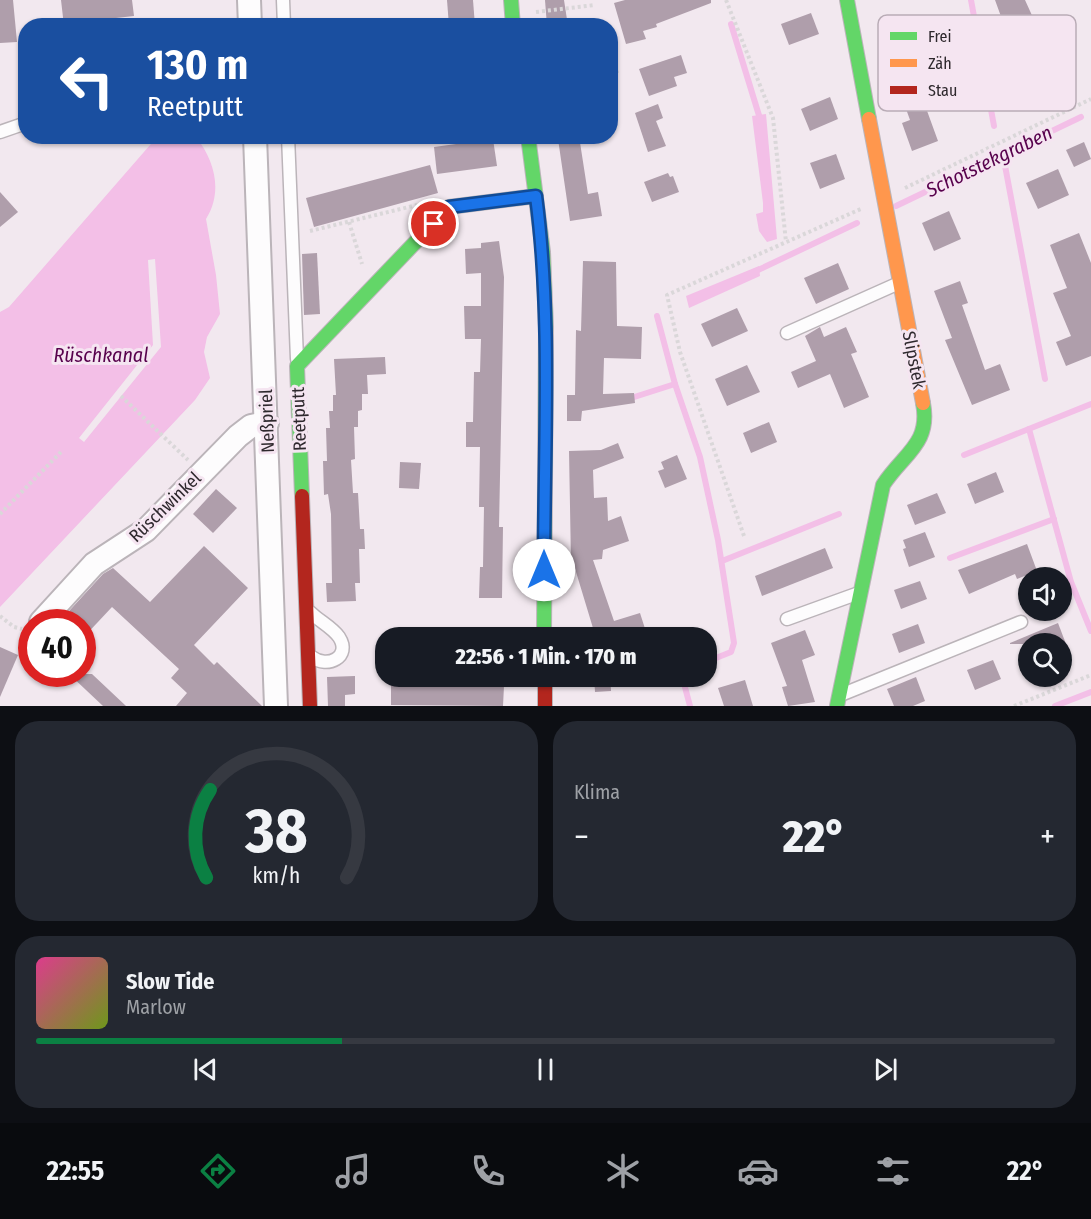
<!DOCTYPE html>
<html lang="de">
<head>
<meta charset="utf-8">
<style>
  :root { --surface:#171b24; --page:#242831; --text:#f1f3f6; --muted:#9ea1a6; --line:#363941; --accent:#0b8043 }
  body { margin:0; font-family:"Fira Sans Condensed",sans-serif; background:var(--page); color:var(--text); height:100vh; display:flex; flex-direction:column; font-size:22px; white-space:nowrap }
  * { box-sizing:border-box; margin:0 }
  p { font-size:20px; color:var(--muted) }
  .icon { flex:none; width:33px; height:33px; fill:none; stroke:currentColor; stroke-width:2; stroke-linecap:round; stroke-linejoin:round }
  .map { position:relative; height:706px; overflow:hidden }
  .drawer { display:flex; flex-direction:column; gap:15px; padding:15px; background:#0d0f14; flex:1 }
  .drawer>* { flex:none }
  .banner { position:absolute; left:18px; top:18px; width:600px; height:126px; border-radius:24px; box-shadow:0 2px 4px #0004; background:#1a4fa0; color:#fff; overflow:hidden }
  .fabs { position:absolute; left:1018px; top:567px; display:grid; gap:12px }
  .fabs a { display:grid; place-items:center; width:54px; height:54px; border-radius:50%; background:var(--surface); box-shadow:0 2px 4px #0004; font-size:30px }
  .speed { position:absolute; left:18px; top:609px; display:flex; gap:12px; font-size:30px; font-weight:700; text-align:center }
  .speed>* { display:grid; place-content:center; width:78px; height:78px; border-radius:50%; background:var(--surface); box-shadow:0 2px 4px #0004; line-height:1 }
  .speed .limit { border:9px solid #d22; background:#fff; color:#111 }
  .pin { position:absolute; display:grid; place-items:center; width:51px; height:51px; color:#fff; margin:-26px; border:3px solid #fff; border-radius:50%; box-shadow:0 2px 6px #0007 }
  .me { position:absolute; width:66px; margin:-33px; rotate:0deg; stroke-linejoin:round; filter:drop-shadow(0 0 4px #0008) }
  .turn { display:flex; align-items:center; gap:21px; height:126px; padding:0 30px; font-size:27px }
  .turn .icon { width:78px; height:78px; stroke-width:2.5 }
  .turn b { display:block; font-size:42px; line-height:51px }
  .big { font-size:45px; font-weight:800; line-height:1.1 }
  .drawer .widget { flex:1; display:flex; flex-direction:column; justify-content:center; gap:9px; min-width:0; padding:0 21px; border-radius:24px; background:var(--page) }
  .drawer .dial { align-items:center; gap:0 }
  .dial svg { height:156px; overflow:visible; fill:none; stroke:var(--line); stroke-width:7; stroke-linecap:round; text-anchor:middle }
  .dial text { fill:var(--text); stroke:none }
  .song { display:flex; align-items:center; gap:18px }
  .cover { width:72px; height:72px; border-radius:9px; background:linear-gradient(135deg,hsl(330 70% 55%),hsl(80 70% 35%)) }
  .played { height:6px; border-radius:3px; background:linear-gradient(90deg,var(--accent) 30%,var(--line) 30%) }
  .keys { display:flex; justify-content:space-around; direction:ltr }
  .heat { display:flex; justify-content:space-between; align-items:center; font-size:33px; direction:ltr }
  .drawer .tiles { flex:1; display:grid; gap:15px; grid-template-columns:1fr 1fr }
  .widget:last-child { grid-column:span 2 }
  .trip { position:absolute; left:375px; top:627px; width:342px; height:60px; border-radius:24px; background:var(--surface); box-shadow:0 2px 4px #0004; font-weight:800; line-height:60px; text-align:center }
  .menu { display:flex; height:96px; justify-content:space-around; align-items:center; background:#090b0e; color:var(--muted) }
  .menu .icon { width:42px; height:42px }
  .menu .selected { color:var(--accent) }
  .menu b { font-size:27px; color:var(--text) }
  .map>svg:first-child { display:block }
</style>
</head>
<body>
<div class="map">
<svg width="1091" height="706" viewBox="0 0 1091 706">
  <rect width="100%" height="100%" fill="#f2e8ef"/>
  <g fill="#f3bfe7">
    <path d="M766,114L777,239L767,242L759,231L756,214L763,212V203L752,116Z"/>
    <path d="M157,137H196C215,161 223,192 206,219L216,275L220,314L207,337L204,352L210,378L195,400L0,607V312L9,307Z"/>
    <path d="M759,266L760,276L689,308L686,296Z"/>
  </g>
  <path fill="#f2e8ef" d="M155,259L161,347L84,442L79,438L153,345L148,260Z"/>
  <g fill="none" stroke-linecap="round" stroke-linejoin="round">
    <g stroke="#f3bfe7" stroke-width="6">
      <path d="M971,0L994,126"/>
      <path d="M731,24L761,122"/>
      <path d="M1003,155L1045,379"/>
      <path d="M896,206L1081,117"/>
      <path d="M754,272L857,223"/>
      <path d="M657,316L675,384L700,457L718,540L734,643L731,652L706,662"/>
      <path d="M628,399L675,384"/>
      <path d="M1029,429L1071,582L1091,631"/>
      <path d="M964,455L1091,404"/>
      <path d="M950,558L1054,519"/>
      <path d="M722,561L839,514"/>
      <path d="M682,676L690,706"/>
      <path d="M1055,706L1091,692"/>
    </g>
  </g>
  <g fill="#af9eab">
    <path d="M0,0H13L17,42L0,43Z"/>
    <path d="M61,0H132L134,16L116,18V26H64Z"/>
    <path d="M447,0H473L475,26H449Z"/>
    <path d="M545,0H564L568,26H547Z"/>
    <path d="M625,0H711V3L656,24L657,27L643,31L646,39L626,44L614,3Z"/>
    <path d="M995,0H1025L1045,44L1030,50L1046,89L1024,97L1009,60L1005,62L995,39L1007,33Z"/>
    <path d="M811,13L819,34L789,45L781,24Z"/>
    <path d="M915,19L931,60L921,63L932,93L922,97L938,141L912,151L902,123L910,120L896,81L903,78L885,31Z"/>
    <path d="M681,55L687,73L674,77L677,86L649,96L639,69Z"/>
    <path d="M830,97L838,119L810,131L801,109Z"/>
    <path d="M658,104L663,118L656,121L666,146L648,152L635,113Z"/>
    <path d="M579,136L588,194L598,192L602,216L570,221L558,139Z"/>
    <path d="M493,139L497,166L437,174L434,147Z"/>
    <path d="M1084,142L1091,159L1074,167L1066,150Z"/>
    <path d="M836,154L845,179L820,189L810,163Z"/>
    <path d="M430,165L438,193L314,227L306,198Z"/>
    <path d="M1058,169L1069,195L1038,209L1026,183Z"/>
    <path d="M668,173L670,177L673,176L679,192L652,202L644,182Z"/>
    <path d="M0,192L18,212L0,227Z"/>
    <path d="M949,211L961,239L934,251L922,223Z"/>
    <path d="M1079,233L1091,263V356L1066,366L1056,342L1071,336L1053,293L1067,288L1050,245Z"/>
    <path d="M499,241L504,277L499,527H503L502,598H479L480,567H483L484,507H479L480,447H466V422H473L474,372H480L481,339H465L464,306H481V273L466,274L465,249L481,248V243Z"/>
    <path d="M317,253L320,314L304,315L302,254Z"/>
    <path d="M583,261L616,262L617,326L642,327L641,359L604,358L603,394L634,393L635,403L582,411L581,421H567V395H575L576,330L581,331Z"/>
    <path d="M838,263L849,289L816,304L804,278Z"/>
    <path d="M960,281L968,303L962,305L985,370L1000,364L1010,390L972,405L945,340L952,338L934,291Z"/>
    <path d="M737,308L748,331L712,347L701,324Z"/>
    <path d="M820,327L824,337L846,327L857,352L851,354L869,397L844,408L830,374L798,388L791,372L816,361L805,336Z"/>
    <path d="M385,357L386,374L367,375L368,394H362V410L358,411V427H354L355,459L351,460L353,493H358L360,529H364L365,549H359L360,583H355L356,601L327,602L326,583H332L331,514L328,494L324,495L323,461H327L326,428H330L329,411H333V395H336L334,359Z"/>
    <path d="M747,365L760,392L727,406L715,379Z"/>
    <path d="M769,422L777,442L751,453L743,433Z"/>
    <path d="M618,443L624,458L593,470L594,498L607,497L608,521L621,516L629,541L603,550L602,559L593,560L614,621L640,613L648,638H596L573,562H571L569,451L601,450Z"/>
    <path d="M677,455L687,479L665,488L658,471L664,469L661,462Z"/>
    <path d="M400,462L421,463L419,489L399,488Z"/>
    <path d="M996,472L1004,492L975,504L967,484Z"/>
    <path d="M216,489L237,508L213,533L193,514Z"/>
    <path d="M937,493L946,513L915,525L907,505Z"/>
    <path d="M925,532L935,557L909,567L903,549L906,548L903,540Z"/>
    <path d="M1027,544L1037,571L1017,579L1015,574L969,594L958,570Z"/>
    <path d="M204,546L248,588L194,645L214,665L217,662L262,706H176L187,693L171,678L179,669L112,607L82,639V622H59L103,574L113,568L150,602Z"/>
    <path d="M825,548L833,568L762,596L755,576Z"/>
    <path d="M920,581L927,599L901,609L894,590Z"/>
    <path d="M1058,623L1066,644H1010V643Z"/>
    <path d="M918,624L925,643L899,653L892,634Z"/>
    <path d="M805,630L815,655L802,660L815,702L788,706L782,687L787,686L771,643Z"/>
    <path d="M0,647L18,655L0,697Z"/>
    <path d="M993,660L1001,679L975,690L967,670Z"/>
    <path d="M69,674H92L126,706H103Z"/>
    <path d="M355,676V694L345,695V706H328L327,677Z"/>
    <path d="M391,676H410V687L504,686L503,706L391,705Z"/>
    <path d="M594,676H610L611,691L595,692Z"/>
    <path d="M916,677L925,701L913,706H894L887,689Z"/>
    <path d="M745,680L753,706H724L718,688Z"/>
  </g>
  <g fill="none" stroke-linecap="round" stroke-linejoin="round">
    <g stroke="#bbb4b9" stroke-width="15">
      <g id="lane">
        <path d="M283,0L284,26"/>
        <path d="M0,132L26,123"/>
        <path d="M288,136L297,359"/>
        <path d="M787,333L899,283"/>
        <path d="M310,612C319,621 332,627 339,637C352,657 327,669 312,657"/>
        <path d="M787,619L859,593"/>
        <path d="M843,694L1021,622"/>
      </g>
    </g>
    <g stroke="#bbb4b9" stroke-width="26">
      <g id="street">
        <path d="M249,0L250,26"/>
        <path d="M255,136L276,706"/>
        <path d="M41,622L94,564L146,530L238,436L251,426L267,423"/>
      </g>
    </g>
    <g stroke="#bbb4b9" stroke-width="16">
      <g id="fast">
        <path d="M511,0L513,26"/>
        <path d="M847,0L869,119"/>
        <path d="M528,136L543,252L546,327L544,638"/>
        <path d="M302,496L297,366L449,207L536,196"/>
        <path d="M837,706L883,485C903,454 931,444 923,403"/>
      </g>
    </g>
    <g stroke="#bbb4b9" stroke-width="16">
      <path id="slow" d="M869,119L923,403"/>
    </g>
    <g stroke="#bbb4b9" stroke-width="16">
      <g id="jam">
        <path d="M302,496L310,706"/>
        <path d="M545,676V706"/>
      </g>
    </g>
    <g stroke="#dad7d9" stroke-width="4" stroke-dasharray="3 3" stroke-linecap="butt">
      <path d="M726,0L773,118L786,242"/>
      <path d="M536,12L595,5"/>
      <path d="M610,74L620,70"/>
      <path d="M905,188L1091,99"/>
      <path d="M349,222L362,264"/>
      <path d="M310,231L417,205"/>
      <path d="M121,396L188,460"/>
      <path d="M0,514L61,452"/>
      <path d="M744,536L680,352L667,295L863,208"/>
      <path d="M0,616L14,627L22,629"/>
      <path d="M1014,706L1091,675"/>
    </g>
    <use href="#lane" stroke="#fdfcfd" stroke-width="12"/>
    <use href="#street" stroke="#fdfcfd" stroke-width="22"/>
    <use href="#fast" stroke="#63d668" stroke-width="14"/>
    <use href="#slow" stroke="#ff974d" stroke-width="14"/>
    <use href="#jam" stroke="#b3261e" stroke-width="14"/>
  </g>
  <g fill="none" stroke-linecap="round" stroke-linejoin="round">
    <g stroke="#114b97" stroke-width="15">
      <path id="route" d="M434,224L449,207L536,196C552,319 544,445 544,570"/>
    </g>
    <use href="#route" stroke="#1a73e8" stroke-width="10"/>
  </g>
  <g text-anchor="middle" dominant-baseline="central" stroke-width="6" stroke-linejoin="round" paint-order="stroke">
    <g font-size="18" fill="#2e282d" stroke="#f5e5f1">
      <text transform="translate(914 360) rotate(79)">Slipstek</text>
      <text transform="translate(299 419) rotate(-92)">Reetputt</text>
      <text transform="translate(267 421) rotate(-92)">Neßpriel</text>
      <text transform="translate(165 507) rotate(-44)">Rüschwinkel</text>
    </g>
    <g font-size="20" font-style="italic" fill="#58024d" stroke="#f5e5f1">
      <text transform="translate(989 161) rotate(-26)">Schotstekgraben</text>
      <text x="101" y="355">Rüschkanal</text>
    </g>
  </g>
  <rect x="878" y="15" width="198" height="96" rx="9" fill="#f5e5f1" stroke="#b9acb6" stroke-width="1.5"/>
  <rect x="890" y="32" width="27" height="8" fill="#63d668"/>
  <rect x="890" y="59" width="27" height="8" fill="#ff974d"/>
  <rect x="890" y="86" width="27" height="8" fill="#b3261e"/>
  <g font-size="16" fill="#2e282d">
    <text x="928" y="42">Frei</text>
    <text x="928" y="69">Zäh</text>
    <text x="928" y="96">Stau</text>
  </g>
</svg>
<div class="fabs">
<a><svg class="icon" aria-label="sound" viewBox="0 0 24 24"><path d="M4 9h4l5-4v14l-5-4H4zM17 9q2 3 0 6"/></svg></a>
<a><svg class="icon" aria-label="search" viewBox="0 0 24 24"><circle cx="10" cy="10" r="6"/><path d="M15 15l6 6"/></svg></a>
</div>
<div class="speed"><div class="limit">40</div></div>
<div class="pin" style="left:434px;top:224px;background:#d93025"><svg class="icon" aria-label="arrive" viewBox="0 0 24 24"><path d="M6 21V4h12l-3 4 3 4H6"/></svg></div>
<svg class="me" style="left:544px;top:570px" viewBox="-20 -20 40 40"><circle r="19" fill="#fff"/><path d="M0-13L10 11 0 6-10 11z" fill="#1a73e8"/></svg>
<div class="trip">22:56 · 1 Min. · 170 m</div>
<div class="banner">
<div class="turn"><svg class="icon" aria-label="left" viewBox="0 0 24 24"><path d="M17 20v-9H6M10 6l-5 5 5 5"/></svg><div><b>130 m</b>Reetputt</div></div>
</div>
</div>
<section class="drawer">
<div class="tiles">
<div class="widget dial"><svg viewBox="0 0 100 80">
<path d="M14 69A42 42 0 1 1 86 69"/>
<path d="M14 69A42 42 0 0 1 16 24" stroke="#0b8043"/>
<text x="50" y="56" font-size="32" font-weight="700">38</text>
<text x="50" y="72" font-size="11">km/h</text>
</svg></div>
<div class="widget"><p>Klima</p>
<div class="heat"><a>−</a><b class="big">22°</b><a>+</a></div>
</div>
<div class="widget">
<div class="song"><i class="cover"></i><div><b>Slow Tide</b><p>Marlow</p></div></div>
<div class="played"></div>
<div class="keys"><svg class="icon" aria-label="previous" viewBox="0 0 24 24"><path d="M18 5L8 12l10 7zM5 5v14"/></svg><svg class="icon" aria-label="pause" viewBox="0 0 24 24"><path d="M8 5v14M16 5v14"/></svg><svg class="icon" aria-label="next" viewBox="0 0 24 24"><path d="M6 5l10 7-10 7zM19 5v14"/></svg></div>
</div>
</div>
</section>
<nav class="menu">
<b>22:55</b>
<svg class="icon selected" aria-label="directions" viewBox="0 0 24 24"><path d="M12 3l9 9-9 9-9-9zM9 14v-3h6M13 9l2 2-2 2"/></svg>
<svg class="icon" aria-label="music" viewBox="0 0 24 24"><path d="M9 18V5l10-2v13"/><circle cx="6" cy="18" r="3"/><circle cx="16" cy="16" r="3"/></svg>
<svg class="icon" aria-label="phone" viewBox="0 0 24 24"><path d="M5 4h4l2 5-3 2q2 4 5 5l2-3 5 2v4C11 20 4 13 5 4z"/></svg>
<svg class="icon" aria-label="climate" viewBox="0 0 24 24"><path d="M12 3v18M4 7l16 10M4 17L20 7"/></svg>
<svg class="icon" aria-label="car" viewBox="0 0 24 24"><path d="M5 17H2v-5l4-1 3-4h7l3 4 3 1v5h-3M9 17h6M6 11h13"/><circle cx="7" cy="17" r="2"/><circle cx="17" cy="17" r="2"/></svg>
<svg class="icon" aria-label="filters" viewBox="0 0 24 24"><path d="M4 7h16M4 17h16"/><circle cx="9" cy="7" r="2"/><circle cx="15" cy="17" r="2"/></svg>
<b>22°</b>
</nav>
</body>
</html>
